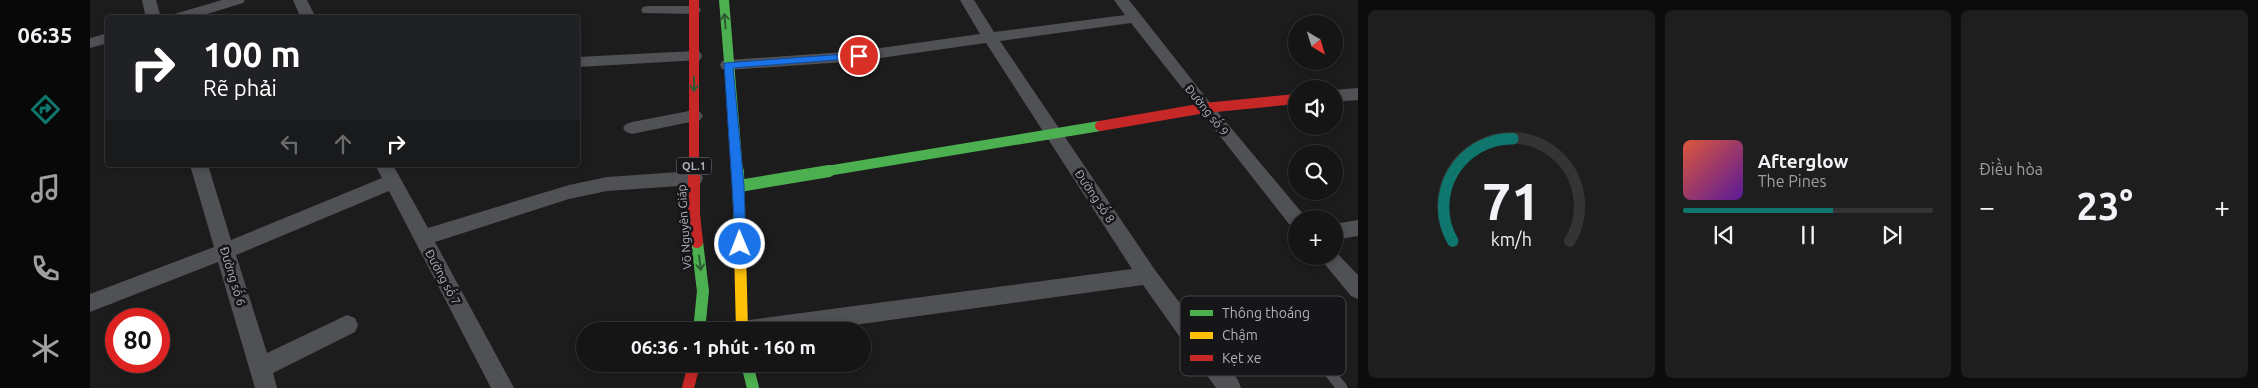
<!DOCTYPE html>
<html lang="vi">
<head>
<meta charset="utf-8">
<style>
  :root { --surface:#151515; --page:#1e1e1e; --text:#f1f3f6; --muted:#9d9fa0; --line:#343434; --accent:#0f766e }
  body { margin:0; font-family:Ubuntu,sans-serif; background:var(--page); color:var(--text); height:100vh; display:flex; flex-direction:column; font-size:19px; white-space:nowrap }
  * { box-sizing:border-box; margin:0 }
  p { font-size:16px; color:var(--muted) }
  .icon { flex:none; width:28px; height:28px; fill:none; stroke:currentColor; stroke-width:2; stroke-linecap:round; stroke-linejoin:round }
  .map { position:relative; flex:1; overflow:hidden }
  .drawer { display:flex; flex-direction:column; gap:10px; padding:10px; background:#0c0c0c; width:900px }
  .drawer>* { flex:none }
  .guide { position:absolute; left:15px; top:15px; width:475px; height:152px; border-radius:5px; box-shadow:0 2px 8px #0003,0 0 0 1px var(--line); background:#202124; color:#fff; overflow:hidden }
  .needle { width:32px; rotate:142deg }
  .tools { position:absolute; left:1198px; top:15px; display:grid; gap:10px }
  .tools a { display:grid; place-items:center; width:55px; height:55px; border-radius:50%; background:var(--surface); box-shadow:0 2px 8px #0003,0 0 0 1px var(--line); font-size:25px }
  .speed { position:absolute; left:15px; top:308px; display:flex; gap:10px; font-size:25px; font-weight:700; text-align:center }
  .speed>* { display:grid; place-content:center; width:65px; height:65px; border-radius:50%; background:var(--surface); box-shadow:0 2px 8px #0003,0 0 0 1px var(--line); line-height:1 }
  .speed .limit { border:8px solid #d22; background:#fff; color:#111 }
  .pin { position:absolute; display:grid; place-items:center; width:42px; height:42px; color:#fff; margin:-21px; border:2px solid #fff; border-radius:50%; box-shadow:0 1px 5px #0007 }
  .me { position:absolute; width:55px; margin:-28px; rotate:359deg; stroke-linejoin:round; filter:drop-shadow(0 0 4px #0008) }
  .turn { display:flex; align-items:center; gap:18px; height:105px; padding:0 15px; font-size:22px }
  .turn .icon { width:65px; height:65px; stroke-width:2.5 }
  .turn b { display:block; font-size:35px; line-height:42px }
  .lanes { display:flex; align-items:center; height:48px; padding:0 15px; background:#0003; justify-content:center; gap:25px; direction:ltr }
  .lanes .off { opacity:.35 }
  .big { font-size:38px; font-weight:700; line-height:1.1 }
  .drawer .widget { flex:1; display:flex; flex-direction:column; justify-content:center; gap:8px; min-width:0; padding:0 18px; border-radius:8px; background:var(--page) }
  .drawer .dial { align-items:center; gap:0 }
  .dial svg { height:130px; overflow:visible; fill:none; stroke:var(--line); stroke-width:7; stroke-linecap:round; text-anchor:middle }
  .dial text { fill:var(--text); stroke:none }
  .song { display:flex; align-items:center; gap:15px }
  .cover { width:60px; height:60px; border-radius:8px; background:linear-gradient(135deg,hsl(10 70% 55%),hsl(270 70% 35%)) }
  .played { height:5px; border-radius:2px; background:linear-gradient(90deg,var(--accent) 60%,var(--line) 60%) }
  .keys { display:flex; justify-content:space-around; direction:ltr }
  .heat { display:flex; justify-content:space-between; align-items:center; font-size:28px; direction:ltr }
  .drawer .tiles { flex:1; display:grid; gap:10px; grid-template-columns:repeat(3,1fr) }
  .trip { position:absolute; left:486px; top:322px; width:295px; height:50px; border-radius:25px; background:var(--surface); box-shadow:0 2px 8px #0003,0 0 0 1px var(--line); font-weight:700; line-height:50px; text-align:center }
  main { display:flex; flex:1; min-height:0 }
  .dock { display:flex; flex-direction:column; width:90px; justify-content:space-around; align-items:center; background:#080808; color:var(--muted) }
  .dock .icon { width:35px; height:35px }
  .dock .selected { color:var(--accent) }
  .dock b { font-size:22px; color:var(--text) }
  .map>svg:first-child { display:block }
</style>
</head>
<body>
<main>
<nav class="dock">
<b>06:35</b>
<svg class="icon selected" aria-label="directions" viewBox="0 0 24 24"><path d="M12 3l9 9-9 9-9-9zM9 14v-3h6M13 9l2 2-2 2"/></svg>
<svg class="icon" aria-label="music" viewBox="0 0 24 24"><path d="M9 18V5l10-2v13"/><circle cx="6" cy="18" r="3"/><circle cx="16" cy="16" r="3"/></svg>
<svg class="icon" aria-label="phone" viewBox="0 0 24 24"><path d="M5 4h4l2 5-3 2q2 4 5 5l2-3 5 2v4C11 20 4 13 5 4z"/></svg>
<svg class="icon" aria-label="climate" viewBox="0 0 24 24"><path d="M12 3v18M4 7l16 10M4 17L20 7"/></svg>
</nav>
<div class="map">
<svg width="1268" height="388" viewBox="0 0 1268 388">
  <rect width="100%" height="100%" fill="#1c1c1c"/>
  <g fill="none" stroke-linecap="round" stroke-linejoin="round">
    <path stroke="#505155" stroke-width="11" d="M1203,326L1252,388"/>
    <g fill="#505155" fill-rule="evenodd">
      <path d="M52,0H66L71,18H56Z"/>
      <path d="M132,0H155L153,3L104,18H79L81,15Z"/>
      <path d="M203,0H217L226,18H211Z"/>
      <path d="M870,0H884L904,32L1035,15L1024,0H1039L1121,104L1213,214L1216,219H1206V227L1199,224L1041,23L910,41L1065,270L1148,380L1151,388H1126L1053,285L721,331H641L644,324L652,321L1042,269L896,43L769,61L638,70L632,69L630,65L632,61L638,60L769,51L890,34Z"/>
      <path d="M558,6H604L609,7L611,10L609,13L604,14L553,13L551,10L553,7Z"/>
      <path d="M18,33V43L0,48V38Z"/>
      <path d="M604,51L610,52L612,56L610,60L488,67V57Z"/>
      <path d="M1268,88V100L1244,102V90Z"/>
      <path d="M604,110L610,112L613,116L610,120L542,134L536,132L533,128L536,124L542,122Z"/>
      <path d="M100,165H118L141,240L292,178L285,165H303L338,228L479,185L517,177L604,171L611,173L613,178L611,183L604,185L517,191L479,199L345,242L424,388H401L299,191L146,255L177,353L257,315L265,318L268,325L265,332L183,373L187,388H165L128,262L0,312V294L124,247Z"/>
      <path d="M1268,220V236L1244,240V224Z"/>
      <path d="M1244,250L1268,275V299L1261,296L1228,256H1244Z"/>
    </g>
    <g stroke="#4caf50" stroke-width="10">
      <path d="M634,0L648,172"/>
      <path d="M731,172L1010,126"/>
    </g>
    <g stroke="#4caf50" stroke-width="12">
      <path d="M648,171L650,248"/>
      <path d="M649,186L739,171"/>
      <path d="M607,242L613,291L609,331"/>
      <path d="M657,364L663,388"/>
    </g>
    <path stroke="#ffc107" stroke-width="12" d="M650,248L652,331"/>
    <g stroke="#c62828" stroke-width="10">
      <path d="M604,0V172"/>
      <path d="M1010,126L1115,108L1206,99"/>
    </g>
    <g stroke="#c62828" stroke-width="12">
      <path d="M604,171V214L607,242"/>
      <path d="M598,388L604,364"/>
    </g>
  </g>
  <defs><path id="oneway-shaft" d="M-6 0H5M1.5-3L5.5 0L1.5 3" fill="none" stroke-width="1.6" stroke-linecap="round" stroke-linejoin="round" transform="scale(1.25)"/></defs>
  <g stroke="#2e5a31">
    <use href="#oneway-shaft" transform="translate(635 21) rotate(-94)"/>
    <use href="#oneway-shaft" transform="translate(604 84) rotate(90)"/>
    <use href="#oneway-shaft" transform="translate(610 263) rotate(83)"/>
  </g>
  <path fill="#1a73e8" stroke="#114b97" d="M769,53L773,56L772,58L643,68L654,186L656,244L655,247H646L634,63Z"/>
  <g text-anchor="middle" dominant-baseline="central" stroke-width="5" stroke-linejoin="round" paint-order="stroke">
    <rect fill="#161518" stroke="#80828b" stroke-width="1" x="586.5" y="157.5" width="35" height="17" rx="4"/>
    <g font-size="11" font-weight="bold" fill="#aeb0bc">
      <text x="604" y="166">QL.1</text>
    </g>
    <g font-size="12" fill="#aeb0bc" stroke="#161518">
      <text transform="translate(1117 110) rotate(51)">Đường số 9</text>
      <text transform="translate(1005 196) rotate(56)">Đường số 8</text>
      <text transform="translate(594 227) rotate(-94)">Võ Nguyên Giáp</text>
      <text transform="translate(143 276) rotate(73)">Đường số 6</text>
      <text transform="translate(353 277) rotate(62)">Đường số 7</text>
    </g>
  </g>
  <rect x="1090" y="296" width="166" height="80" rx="8" fill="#161518" stroke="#444449" stroke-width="1"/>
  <rect x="1100" y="310" width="23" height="6" fill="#4caf50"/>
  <rect x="1100" y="332" width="23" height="7" fill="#ffc107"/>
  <rect x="1100" y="355" width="23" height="6" fill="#c62828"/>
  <g font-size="14" fill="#aeb0bc">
    <text x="1132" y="318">Thông thoáng</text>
    <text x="1132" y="340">Chậm</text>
    <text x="1132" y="363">Kẹt xe</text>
  </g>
</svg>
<div class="tools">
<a><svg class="needle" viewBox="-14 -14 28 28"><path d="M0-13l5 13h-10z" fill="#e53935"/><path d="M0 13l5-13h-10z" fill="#9d9fa0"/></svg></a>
<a><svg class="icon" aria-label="sound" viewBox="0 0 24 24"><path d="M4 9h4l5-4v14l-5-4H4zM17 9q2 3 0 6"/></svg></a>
<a><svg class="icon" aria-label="search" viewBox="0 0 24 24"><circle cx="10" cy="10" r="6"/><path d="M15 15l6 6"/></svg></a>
<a>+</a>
</div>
<div class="speed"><div class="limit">80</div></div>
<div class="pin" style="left:769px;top:56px;background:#d93025"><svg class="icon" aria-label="arrive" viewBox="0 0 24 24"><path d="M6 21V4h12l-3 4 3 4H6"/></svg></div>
<svg class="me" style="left:650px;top:244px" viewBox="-20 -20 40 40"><circle r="17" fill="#1a73e8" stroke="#fff" stroke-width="3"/><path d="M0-11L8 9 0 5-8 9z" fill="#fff"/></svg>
<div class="trip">06:36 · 1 phút · 160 m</div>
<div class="guide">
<div class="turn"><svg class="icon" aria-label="right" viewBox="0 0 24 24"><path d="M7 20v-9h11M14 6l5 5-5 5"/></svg><div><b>100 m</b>Rẽ phải</div></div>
<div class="lanes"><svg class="icon off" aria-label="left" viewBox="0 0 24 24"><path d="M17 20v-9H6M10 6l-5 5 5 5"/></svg><svg class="icon off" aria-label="ahead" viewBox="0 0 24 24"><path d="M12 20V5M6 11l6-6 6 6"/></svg><svg class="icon" aria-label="right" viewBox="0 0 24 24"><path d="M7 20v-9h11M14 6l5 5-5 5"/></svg></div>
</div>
</div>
<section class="drawer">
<div class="tiles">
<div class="widget dial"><svg viewBox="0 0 100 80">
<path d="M14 69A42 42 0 1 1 86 69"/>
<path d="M14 69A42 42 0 0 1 51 6" stroke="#0f766e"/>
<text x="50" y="56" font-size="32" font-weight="700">71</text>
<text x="50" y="72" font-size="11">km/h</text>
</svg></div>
<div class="widget">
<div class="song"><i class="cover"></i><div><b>Afterglow</b><p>The Pines</p></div></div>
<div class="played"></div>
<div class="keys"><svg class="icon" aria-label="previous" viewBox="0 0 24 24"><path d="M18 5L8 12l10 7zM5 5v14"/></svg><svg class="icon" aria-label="pause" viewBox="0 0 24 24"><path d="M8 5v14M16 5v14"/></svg><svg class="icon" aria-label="next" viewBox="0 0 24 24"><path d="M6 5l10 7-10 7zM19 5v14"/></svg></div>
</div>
<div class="widget"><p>Điều hòa</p>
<div class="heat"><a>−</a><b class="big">23°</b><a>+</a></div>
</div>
</div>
</section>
</main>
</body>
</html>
